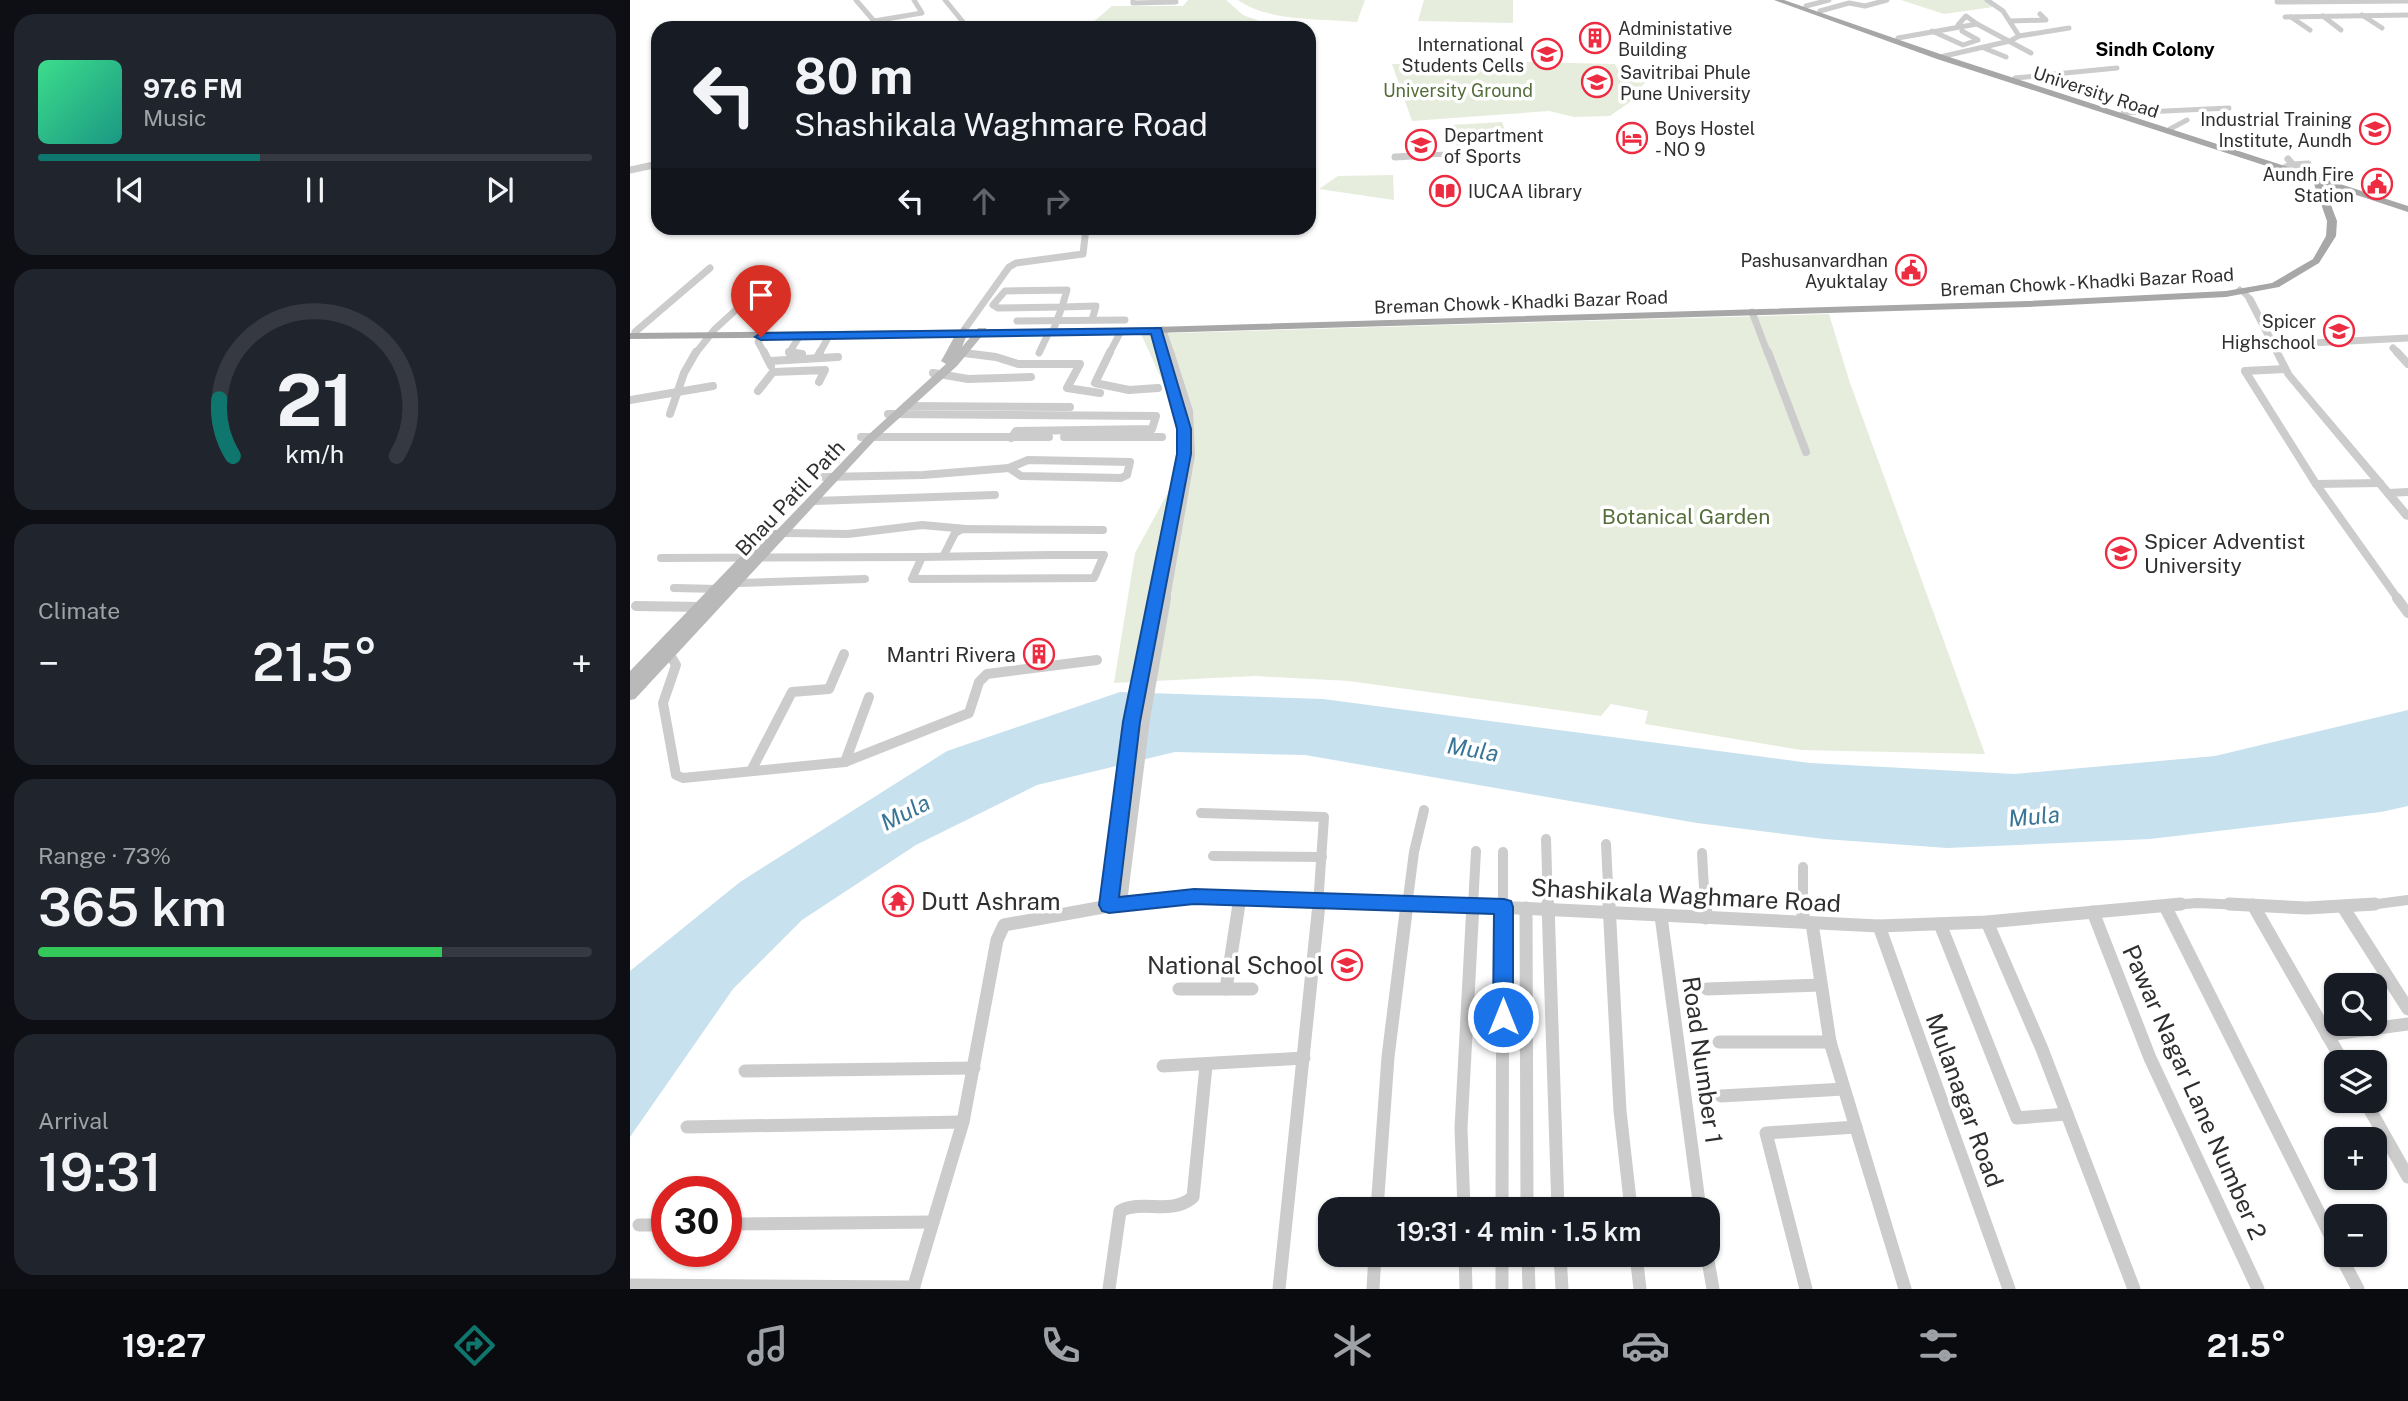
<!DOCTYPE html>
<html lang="en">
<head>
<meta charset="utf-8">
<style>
  :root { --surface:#171b24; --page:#20242c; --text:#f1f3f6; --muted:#9ea1a6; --line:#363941; --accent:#0f766e }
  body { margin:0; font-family:"Public Sans",sans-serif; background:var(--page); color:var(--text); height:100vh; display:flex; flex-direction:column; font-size:26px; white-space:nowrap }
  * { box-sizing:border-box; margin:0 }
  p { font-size:23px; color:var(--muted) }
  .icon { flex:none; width:38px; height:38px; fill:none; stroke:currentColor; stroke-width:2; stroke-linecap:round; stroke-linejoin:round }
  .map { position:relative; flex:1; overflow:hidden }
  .panel { display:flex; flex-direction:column; gap:14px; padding:14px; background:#0d0f14; width:630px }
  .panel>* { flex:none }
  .banner { position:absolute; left:21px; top:21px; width:665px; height:214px; border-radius:21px; box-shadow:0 2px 5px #0004; background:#171b24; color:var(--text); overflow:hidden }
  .buttons { position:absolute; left:1694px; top:973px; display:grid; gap:14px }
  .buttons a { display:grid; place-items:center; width:63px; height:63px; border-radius:14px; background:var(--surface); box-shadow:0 2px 5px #0004; font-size:35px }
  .speed { position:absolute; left:21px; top:1176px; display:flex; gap:14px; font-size:35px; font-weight:700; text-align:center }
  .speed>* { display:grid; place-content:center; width:91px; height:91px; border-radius:50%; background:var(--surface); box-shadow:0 2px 5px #0004; line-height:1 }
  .speed .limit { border:10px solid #d22; background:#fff; color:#111 }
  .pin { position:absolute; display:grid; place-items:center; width:60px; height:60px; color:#fff; margin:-72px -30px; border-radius:50% 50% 50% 0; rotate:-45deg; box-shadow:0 0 7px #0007 }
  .pin .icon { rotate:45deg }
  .me { position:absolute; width:77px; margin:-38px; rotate:0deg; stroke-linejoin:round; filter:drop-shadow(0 0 5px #0008) }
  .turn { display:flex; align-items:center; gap:24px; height:147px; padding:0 28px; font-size:32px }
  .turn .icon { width:91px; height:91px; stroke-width:2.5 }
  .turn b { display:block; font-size:49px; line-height:60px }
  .lanes { display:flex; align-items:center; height:66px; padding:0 28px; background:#0003; justify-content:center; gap:35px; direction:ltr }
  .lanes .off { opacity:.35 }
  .big { font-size:52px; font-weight:600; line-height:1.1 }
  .panel .tile { flex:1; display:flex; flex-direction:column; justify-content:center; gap:10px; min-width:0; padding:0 24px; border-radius:21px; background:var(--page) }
  .panel .dial { align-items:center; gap:0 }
  .dial svg { height:182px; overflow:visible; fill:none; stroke:var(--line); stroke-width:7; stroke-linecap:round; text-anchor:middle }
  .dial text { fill:var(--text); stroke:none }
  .song { display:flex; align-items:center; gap:21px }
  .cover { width:84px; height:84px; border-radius:10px; background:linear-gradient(135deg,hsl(150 70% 55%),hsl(170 70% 35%)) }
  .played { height:7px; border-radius:4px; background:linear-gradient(90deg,var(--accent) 40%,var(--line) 40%) }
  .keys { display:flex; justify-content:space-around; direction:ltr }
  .heat { display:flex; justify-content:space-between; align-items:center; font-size:38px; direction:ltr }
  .charge { height:10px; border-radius:5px; background:linear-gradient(90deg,#34c759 73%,var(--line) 0) }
  .trip { position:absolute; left:688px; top:1197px; width:402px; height:70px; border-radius:21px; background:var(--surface); box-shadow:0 2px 5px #0004; font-weight:600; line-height:70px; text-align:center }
  .dock { display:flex; height:112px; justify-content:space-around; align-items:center; background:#090b0e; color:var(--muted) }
  .dock .icon { width:49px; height:49px }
  .dock .selected { color:var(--accent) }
  .dock b { font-size:32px; color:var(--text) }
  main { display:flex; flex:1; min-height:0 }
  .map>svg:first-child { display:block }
</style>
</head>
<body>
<main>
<section class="panel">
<div class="tile">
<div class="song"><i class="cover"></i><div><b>97.6 FM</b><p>Music</p></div></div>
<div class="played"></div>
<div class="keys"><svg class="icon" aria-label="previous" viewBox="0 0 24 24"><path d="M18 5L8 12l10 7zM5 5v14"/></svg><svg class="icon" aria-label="pause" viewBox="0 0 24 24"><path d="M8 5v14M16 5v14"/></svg><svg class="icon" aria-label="next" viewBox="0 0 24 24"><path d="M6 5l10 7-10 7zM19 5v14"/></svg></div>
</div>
<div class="tile dial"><svg viewBox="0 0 100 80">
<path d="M14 69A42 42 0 1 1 86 69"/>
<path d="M14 69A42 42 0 0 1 8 44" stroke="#0f766e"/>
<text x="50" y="56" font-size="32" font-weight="700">21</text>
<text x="50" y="72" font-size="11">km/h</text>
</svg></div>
<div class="tile"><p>Climate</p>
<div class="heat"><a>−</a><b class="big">21.5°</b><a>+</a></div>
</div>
<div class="tile"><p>Range · 73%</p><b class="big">365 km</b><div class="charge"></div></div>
<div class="tile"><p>Arrival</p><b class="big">19:31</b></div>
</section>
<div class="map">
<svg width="1778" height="1289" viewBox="0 0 1778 1289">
  <rect width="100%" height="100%" fill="#fff"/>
  <g fill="#e6eddd">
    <path d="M558,0H596L613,15L632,22L625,28H456L482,6H553Z"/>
    <path d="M608,0H735L727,22C689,18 639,22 608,0Z"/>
    <path d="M794,0H883V23L788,21Z"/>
    <path d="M1271,0H1356L1363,7L1314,14Z"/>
    <path d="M894,62L985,64L989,71L1022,73L1000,102L980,116L944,117L919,111L782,121L762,64Z"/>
    <path d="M872,122L879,142L827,146L821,125Z"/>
    <path d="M763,175L764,200L689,189L708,176Z"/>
    <path d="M1199,314L1220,383L1355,754L1171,750L1015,724L1018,711L981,704L971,716L719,681L625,676L484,683L505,553L547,476L549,453L547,425L538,393L511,334Z"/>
  </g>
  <path fill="#c8e1ee" d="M490,692L693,699L1180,763L1384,774L1585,756L1778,710V806L1751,812L1520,839L1317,848L1194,839L1067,823L675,755L545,752L407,785L286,845L172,920L103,989L0,1137V971L110,882L317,751Z"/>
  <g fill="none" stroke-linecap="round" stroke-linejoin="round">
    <g stroke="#ccc" stroke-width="5">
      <path d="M226,0L244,21L292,13L284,0"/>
      <path d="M315,0L338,28"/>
      <path d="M503,0V3L546,2"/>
      <path d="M1647,2L1778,1"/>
      <path d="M1176,6L1199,0"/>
      <path d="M1190,11L1219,3L1235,6L1257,0"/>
      <path d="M1732,15L1752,28"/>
      <path d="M1693,16L1711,30"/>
      <path d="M1655,17L1778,15"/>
      <path d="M1661,17L1680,30"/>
      <path d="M1380,21L1416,20L1410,14"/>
      <path d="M1328,25L1336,16L1347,24"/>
      <path d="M1302,31L1333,45L1348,40L1332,31"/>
      <path d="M1389,36L1439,28"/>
      <path d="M1268,38L1347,24L1401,53"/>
      <path d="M1354,48L1376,57"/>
      <path d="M1310,57L1380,41L1389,36L1373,11L1357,0"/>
      <path d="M1385,78L1487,68"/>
      <path d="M1493,113L1599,108"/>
      <path d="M1540,129L1557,120"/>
      <path d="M765,157L834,153"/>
    </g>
    <g stroke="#ccc" stroke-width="7">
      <path d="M765,157L782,156"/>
      <path d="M1663,165L1678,164"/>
      <path d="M1656,167L1663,165L1658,159"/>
      <path d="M0,170L28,164"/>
      <path d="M437,290L432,307L368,308L363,305L375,291Z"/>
      <path d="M432,307L466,306L462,320"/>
      <path d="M1122,312L1138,354"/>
      <path d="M387,321L495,320"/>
      <path d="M424,328L432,307"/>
      <path d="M334,330L379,267L386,263L453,254L456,228"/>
      <path d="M526,330L533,354"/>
      <path d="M533,330L541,354"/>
      <path d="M5,332L80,268"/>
      <path d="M131,337L128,342L135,354"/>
      <path d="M169,337L159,353L172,354"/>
      <path d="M1642,345L1778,338"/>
      <path d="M1763,348L1769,354"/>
      <path d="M334,353L342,354"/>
      <path d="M409,353L419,332"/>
      <path d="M65,354L85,329L130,288"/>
      <path d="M189,354L199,336"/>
      <path d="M479,354L491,331"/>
    </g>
    <g stroke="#ccc" stroke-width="8">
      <path d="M134,352L141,366"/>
      <path d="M159,352L172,354"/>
      <path d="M480,352L465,383L499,390L528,388"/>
      <path d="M1138,352L1176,452"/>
      <path d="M1767,352L1778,364"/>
      <path d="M334,353L366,357L388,364H450L437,388L470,393"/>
      <path d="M187,358L190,352"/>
      <path d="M140,361L208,357"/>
      <path d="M1655,369L1615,371L1686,484L1768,599"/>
      <path d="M303,373L338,379L401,377"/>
      <path d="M128,391L143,372L195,370L189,382"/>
      <path d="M0,400L83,386"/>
      <path d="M276,406L440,407"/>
      <path d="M40,414L54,373L66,352"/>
      <path d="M258,414L526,416L522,429L386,431L381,438"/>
      <path d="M231,437H419"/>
      <path d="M434,437H532"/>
      <path d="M398,460L500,462L497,475L491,478L391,476L379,468Z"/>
      <path d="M194,477L293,475L379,468"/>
      <path d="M1686,484L1750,483"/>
      <path d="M1758,493L1778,492"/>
      <path d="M184,501L365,495"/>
      <path d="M155,533L218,534L292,525L336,529"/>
      <path d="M314,555L325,533L332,529L473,530"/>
      <path d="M419,555H474L464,578L282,579L292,557Z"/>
      <path d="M31,558L292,557"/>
      <path d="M109,583L235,579"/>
      <path d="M44,588L89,589"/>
      <path d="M526,599L554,454V429L532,352"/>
      <path d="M536,599L561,455L559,411L540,352"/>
    </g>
    <g stroke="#ccc" stroke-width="10">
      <path d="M1767,598L1778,613"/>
      <path d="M6,606L72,607"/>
      <path d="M34,655H40L46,665L33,703L46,775L53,778L215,762L339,713L349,682L357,674L467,660"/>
      <path d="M215,762L239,697"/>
      <path d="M121,771L162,692L199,689L214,654"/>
      <path d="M571,813L694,817L688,906"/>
      <path d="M916,839L918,906"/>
      <path d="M976,844L979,906"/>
      <path d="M1072,853L1075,906"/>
      <path d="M583,856L692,857"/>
      <path d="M1173,867V906"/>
      <path d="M492,903L515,719L536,598"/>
      <path d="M479,905L502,722L526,598"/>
      <path d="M479,906L542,896L863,906"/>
      <path d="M609,906L610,898"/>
      <path d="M777,906L784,852L794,810"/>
      <path d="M843,906L846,851"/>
      <path d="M873,906V852"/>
      <path d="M1532,906L1567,903L1637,906"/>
      <path d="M1732,906L1778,900"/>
    </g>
    <g stroke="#ccc" stroke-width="13">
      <path d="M808,904L1249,926L1357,922L1551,904"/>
      <path d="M918,904L928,1209"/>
      <path d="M979,904L990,1111L1001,1209"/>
      <path d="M1075,904L1076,918"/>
      <path d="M1173,904V922"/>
      <path d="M1599,904L1677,908L1745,904"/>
      <path d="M1623,905L1713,1062"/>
      <path d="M1535,906L1706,1247"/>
      <path d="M1713,907L1778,1009"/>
      <path d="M896,908L897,1209"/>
      <path d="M1463,912L1520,1058L1628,1289"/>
      <path d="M1031,916L1070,1209"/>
      <path d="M1357,922L1412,1049L1504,1289"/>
      <path d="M1182,923L1200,1042L1275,1289"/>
      <path d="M1310,924L1387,1118L1437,1114"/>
      <path d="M1249,926L1379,1289"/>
      <path d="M549,989H622"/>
      <path d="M596,989L609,904"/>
      <path d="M1077,989L1191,985"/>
      <path d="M1697,1035L1778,1024"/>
      <path d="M1089,1042H1200"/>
      <path d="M533,1066L674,1058"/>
      <path d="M115,1071L344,1068"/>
      <path d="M1091,1096L1214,1089"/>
      <path d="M1735,1101L1778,1177"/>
      <path d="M57,1127L333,1122"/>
      <path d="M747,1209L758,1057L777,904"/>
      <path d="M834,1209L831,1128L843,904"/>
      <path d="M872,1209L873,904"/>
      <path d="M96,1224L303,1222"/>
      <path d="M9,1225H37"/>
      <path d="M835,1255L836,1289"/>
      <path d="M872,1255V1289"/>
      <path d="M898,1255L899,1289"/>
      <path d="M930,1255L932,1289"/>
      <path d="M1006,1255L1010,1289"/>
      <path d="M1077,1255L1083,1289"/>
      <path d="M1710,1255L1728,1289"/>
      <path d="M0,1285L284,1287"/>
      <path d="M283,1289L333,1122L367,940L374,925L490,904"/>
      <path d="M479,1289L490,1211C514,1199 541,1216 563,1197L576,1066"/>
      <path d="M649,1289L689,904"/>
      <path d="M743,1289L745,1255"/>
      <path d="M1176,1289L1136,1133L1226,1127"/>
    </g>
    <path fill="#ccc" fill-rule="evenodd" d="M1610,286L1623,297L1662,373L1778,510V520L1774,519L1655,376L1615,298L1606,289Z"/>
    <path fill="#b9b9b9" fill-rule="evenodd" d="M334,327L339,330L332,347L348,328H356L357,330L327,366L245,440L5,699L0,700V671L137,529L147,530L237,436L316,364L311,361C318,351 324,332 334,327Z"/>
    <path fill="#a7a7a7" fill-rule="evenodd" d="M1144,0H1154L1313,55L1778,206V212L1693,184L1707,221L1706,236L1689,263L1649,287L1596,297L1398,307L491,334L0,339V333L491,328L1398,301L1596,291L1642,283L1683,259L1696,236L1697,221L1683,181L1307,59Z"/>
  </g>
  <path fill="#1a73e8" stroke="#114b97" stroke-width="2" d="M531,328L561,429V454L510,722L489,897L564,889L874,899L881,901L883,907V1017L880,1023L873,1026L866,1023L863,1017L864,914L564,904L479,913L472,911L469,905L493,722L547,454V429L521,334L131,340L125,337L131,333Z"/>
  <defs>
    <g id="building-ring" transform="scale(1.575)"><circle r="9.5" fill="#fff" stroke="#ed2b41" stroke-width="1.5"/><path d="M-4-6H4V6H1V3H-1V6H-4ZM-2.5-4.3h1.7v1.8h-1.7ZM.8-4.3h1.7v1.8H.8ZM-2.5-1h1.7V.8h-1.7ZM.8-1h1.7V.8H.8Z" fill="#ed2b41"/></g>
    <g id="university-ring" transform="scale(1.575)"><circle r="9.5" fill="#fff" stroke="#ed2b41" stroke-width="1.5"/><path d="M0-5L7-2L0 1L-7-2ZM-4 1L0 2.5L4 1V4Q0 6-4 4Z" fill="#ed2b41"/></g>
    <g id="hotel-ring" transform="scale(1.575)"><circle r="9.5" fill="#fff" stroke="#ed2b41" stroke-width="1.5"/><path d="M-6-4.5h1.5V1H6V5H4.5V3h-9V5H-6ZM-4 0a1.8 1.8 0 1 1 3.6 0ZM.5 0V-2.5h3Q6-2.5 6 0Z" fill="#ed2b41"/></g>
    <g id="civic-ring" transform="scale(1.575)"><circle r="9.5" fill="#fff" stroke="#ed2b41" stroke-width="1.5"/><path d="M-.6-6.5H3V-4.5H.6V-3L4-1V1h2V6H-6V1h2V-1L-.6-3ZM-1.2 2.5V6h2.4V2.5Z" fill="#ed2b41"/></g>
    <g id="library-ring" transform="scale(1.575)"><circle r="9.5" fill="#fff" stroke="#ed2b41" stroke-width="1.5"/><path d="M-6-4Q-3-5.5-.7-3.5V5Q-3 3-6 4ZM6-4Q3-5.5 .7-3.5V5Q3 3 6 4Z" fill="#ed2b41"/></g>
    <g id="school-ring" transform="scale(1.575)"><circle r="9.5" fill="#fff" stroke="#ed2b41" stroke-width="1.5"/><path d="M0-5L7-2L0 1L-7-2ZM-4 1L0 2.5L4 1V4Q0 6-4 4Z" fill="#ed2b41"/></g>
    <g id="temple-ring" transform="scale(1.575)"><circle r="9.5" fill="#fff" stroke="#ed2b41" stroke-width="1.5"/><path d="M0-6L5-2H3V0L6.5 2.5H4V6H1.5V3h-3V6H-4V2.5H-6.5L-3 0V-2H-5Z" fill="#ed2b41"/></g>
  </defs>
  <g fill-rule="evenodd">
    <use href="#building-ring" x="965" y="38"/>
    <use href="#university-ring" x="917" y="54"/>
    <use href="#university-ring" x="967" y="82"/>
    <use href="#university-ring" x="1745" y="129"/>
    <use href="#hotel-ring" x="1002" y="138"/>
    <use href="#university-ring" x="791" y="145"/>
    <use href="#civic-ring" x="1747" y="184"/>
    <use href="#library-ring" x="815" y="191"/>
    <use href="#civic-ring" x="1281" y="270"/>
    <use href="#school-ring" x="1709" y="331"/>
    <use href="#university-ring" x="1491" y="553"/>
    <use href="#building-ring" x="409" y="654"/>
    <use href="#temple-ring" x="268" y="901"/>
    <use href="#school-ring" x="717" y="965"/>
  </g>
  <g text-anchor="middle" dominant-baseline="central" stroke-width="7" stroke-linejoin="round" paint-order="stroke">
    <g font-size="18" fill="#2f2f2f" stroke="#fff" text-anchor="start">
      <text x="988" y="28">Administative<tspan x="988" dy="21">Building</tspan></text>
      <text x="894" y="44" text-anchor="end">International<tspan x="894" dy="21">Students Cells</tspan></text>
      <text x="990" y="72">Savitribai Phule<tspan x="990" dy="21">Pune University</tspan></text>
      <text x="1722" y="119" text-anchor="end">Industrial Training<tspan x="1722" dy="21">Institute, Aundh</tspan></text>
      <text x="1025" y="128">Boys Hostel<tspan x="1025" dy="21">- NO 9</tspan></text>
      <text x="814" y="135">Department<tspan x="814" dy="21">of Sports</tspan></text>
      <text x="1724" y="174" text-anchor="end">Aundh Fire<tspan x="1724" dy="21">Station</tspan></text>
      <text x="838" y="191">IUCAA library</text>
      <text x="1258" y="260" text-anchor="end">Pashusanvardhan<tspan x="1258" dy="21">Ayuktalay</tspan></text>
      <text x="1686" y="321" text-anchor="end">Spicer<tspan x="1686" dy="21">Highschool</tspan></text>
    </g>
    <g font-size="18" fill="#546e3a" stroke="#fff">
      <text x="828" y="90">University Ground</text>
    </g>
    <g font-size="18" fill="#2f2f2f" stroke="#fff">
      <text transform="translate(1466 92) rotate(18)">University Road</text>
      <text transform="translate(1457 282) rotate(-3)">Breman Chowk - Khadki Bazar Road</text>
      <text transform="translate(891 302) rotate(-2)">Breman Chowk - Khadki Bazar Road</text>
    </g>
    <g font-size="19" font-weight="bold" fill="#000" stroke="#fff">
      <text x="1525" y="49">Sindh Colony</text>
    </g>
    <g font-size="21" fill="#2f2f2f" stroke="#fff">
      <text transform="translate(160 498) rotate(-47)">Bhau Patil Path</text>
    </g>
    <g font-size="21" fill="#546e3a" stroke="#fff">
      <text x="1056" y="516">Botanical Garden</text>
    </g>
    <g font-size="21" fill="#2f2f2f" stroke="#fff" text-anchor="start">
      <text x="1514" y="541">Spicer Adventist<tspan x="1514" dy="24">University</tspan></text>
      <text x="386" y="654" text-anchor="end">Mantri Rivera</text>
    </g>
    <g font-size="23" font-style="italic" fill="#397596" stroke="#fff">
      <text transform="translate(843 749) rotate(10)">Mula</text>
      <text transform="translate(275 812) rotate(-27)">Mula</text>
      <text transform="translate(1404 816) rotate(-5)">Mula</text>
    </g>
    <g font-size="24" fill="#2f2f2f" stroke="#fff">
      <text transform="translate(1056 895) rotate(3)">Shashikala Waghmare Road</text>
      <text transform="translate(1073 1060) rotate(82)">Road Number 1</text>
      <text transform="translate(1565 1092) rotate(66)">Pawar Nagar Lane Number 2</text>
      <text transform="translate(1335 1100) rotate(70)">Mulanagar Road</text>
    </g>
    <g font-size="24" fill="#2f2f2f" stroke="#fff" text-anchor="start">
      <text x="291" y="901">Dutt Ashram</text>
      <text x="694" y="965" text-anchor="end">National School</text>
    </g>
  </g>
</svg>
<div class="buttons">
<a><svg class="icon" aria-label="search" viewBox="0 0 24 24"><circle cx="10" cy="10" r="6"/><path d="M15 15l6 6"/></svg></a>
<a><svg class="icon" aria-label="layers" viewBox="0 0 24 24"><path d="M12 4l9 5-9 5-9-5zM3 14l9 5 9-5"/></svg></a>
<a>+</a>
<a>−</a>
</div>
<div class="speed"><div class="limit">30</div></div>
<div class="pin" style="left:131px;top:337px;background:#d93025"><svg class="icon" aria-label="arrive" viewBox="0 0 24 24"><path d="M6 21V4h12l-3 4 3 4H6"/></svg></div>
<svg class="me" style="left:873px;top:1017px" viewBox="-20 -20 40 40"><circle r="17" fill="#1a73e8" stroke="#fff" stroke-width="3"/><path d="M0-11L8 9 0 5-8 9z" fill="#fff"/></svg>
<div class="trip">19:31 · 4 min · 1.5 km</div>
<div class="banner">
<div class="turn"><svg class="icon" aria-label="left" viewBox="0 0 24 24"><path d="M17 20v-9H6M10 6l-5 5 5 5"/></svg><div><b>80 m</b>Shashikala Waghmare Road</div></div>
<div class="lanes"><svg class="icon" aria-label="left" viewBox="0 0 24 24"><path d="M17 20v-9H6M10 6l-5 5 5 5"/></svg><svg class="icon off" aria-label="ahead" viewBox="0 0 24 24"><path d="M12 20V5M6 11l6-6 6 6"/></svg><svg class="icon off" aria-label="right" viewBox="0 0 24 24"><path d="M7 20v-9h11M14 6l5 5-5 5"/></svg></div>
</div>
</div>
</main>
<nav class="dock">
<b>19:27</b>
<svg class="icon selected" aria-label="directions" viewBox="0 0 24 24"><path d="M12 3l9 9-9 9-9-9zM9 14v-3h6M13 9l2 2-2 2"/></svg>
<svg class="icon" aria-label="music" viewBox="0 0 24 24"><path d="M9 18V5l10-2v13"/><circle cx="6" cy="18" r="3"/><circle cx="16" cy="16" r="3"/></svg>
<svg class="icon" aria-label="phone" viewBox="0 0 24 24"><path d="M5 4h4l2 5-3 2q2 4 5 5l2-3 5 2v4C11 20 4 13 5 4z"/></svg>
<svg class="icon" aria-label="climate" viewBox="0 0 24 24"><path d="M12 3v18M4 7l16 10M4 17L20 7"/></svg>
<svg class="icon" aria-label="car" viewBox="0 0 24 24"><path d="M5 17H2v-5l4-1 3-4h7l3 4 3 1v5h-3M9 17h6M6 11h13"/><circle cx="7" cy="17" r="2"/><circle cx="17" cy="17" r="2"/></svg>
<svg class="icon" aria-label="filters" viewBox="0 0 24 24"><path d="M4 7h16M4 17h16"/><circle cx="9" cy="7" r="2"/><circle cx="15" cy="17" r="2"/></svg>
<b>21.5°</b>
</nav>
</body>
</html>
